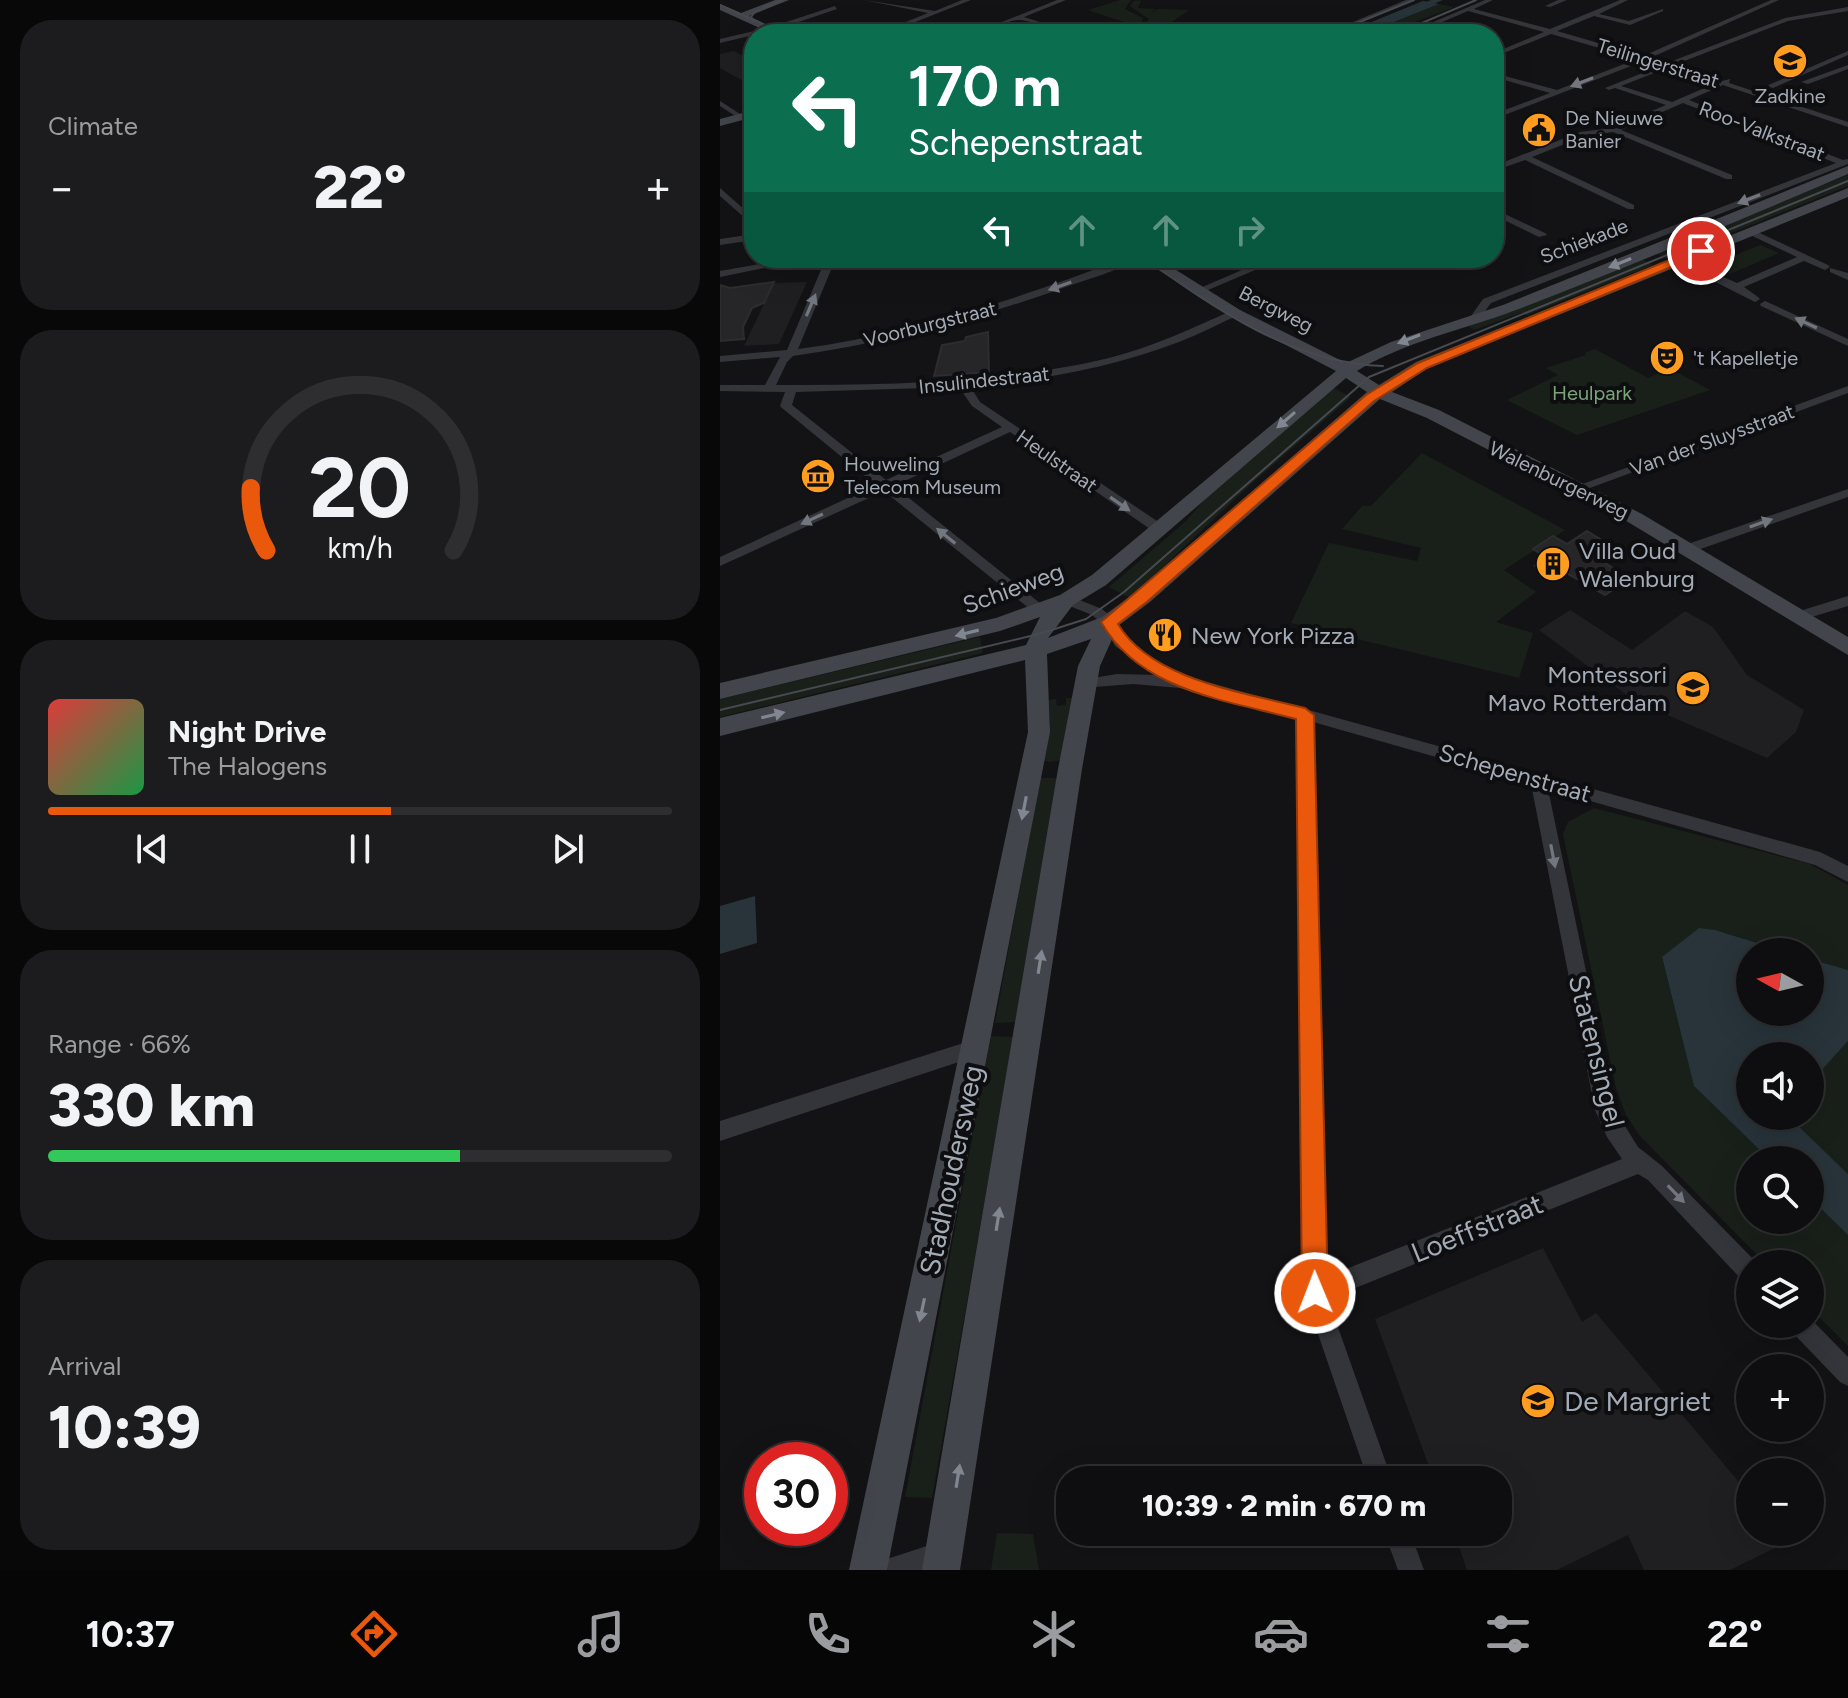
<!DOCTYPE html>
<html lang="en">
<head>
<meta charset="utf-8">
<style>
  :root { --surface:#0e0e10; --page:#1c1c1e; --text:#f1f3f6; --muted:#9b9c9f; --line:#2e2e30; --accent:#ea580c }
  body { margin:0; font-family:Figtree,sans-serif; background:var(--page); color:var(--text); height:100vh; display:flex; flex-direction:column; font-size:30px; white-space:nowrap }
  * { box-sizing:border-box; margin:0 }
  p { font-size:26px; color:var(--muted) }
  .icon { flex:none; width:44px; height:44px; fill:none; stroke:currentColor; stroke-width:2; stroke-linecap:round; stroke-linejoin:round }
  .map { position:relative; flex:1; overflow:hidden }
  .sheet { display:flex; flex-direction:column; gap:20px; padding:20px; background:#080809; width:720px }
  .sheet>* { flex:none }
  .banner { position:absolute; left:24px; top:24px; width:760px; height:244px; border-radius:32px; box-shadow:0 8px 32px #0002,0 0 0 2px var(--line); background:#0b6e4f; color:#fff; overflow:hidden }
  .needle { width:52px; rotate:278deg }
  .tools { position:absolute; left:1016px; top:938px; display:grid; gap:16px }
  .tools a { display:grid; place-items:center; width:88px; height:88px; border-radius:50%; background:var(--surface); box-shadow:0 8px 32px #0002,0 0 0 2px var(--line); font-size:40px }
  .speed { position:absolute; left:24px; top:1442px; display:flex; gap:16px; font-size:40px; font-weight:700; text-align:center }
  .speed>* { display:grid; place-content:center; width:104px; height:104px; border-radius:50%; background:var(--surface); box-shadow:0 8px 32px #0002,0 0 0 2px var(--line); line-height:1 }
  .speed .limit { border:12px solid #d22; background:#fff; color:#111 }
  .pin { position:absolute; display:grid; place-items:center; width:68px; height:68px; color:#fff; margin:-34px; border:4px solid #fff; border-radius:50%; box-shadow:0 2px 8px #0007 }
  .me { position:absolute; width:88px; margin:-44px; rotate:359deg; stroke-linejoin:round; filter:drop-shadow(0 0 6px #0008) }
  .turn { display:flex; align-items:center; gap:28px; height:168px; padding:0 32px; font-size:36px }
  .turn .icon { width:104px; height:104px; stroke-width:2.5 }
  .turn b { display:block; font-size:56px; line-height:68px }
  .lanes { display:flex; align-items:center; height:76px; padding:0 32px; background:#0003; justify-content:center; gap:40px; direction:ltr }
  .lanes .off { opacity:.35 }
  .big { font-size:60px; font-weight:800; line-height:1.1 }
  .sheet .card { flex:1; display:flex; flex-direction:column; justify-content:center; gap:12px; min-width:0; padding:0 28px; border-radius:32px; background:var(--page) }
  .sheet .dial { align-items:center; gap:0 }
  .dial svg { height:208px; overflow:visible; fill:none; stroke:var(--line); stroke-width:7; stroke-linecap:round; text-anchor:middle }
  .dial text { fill:var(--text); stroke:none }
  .song { display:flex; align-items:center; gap:24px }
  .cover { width:96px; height:96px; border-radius:12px; background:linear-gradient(135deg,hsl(0 70% 55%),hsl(140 70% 35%)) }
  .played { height:8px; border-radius:4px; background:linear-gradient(90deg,var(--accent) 55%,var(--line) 55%) }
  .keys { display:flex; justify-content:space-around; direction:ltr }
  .heat { display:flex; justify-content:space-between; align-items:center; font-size:44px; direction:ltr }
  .charge { height:12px; border-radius:6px; background:linear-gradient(90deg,#34c759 66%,var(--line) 0) }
  .trip { position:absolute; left:336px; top:1466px; width:456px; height:80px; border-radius:32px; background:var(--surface); box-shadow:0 8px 32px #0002,0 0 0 2px var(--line); font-weight:800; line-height:80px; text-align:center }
  .tab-bar { display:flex; height:128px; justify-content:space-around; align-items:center; background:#060606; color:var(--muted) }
  .tab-bar .icon { width:56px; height:56px }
  .tab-bar .active { color:var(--accent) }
  .tab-bar b { font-size:36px; color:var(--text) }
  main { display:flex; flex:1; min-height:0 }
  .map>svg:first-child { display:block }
</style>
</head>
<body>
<main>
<section class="sheet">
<div class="card"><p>Climate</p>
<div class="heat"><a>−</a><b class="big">22°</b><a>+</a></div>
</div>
<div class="card dial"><svg viewBox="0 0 100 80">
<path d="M14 69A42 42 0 1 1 86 69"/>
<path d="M14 69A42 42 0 0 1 8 45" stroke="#ea580c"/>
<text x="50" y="56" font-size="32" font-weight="700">20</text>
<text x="50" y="72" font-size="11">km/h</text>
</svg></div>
<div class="card">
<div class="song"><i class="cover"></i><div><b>Night Drive</b><p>The Halogens</p></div></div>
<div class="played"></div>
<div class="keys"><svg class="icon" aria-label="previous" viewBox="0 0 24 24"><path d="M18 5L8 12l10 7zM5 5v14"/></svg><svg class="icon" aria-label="pause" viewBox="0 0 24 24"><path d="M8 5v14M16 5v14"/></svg><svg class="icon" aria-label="next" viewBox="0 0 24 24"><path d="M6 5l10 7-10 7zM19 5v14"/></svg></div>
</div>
<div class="card"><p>Range · 66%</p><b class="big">330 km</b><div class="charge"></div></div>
<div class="card"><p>Arrival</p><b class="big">10:39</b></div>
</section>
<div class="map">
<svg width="1128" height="1570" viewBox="0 0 1128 1570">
  <rect width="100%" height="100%" fill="#131315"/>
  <g fill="#1f1f22">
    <path d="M14,51L34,62V87L0,68V54Z"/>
    <path d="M87,282L59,344L24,346L54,283Z"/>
    <path d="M850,610L912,650L965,611L993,627L1027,675L1084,710L1076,732L1047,758L915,701L819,630Z"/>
    <path d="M823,1248L862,1322L876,1313L1030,1495V1532H1061L1069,1541L1010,1570H924L908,1535L837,1570H747L734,1532H778V1480H714L655,1319Z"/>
  </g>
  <g fill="#192019">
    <path d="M400,0H411L405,9L423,18L421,25L416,26L368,10Z"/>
    <path d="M421,0L418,8L436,9L430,13L439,9L469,10L440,30L425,25L429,19L410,6L414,1Z"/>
    <path d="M719,4L734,7L665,34H644Z"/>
    <path d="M1128,175V186L947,259L935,252Z"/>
    <path d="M1040,245L1059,253L1010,274L991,265Z"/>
    <path d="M920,258L933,265L807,315L801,313L754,330L745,324Z"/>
    <path d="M875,349L928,378L949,368L990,390L857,435L787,400L838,375L826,368L866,355L864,353Z"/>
    <path d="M614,388L631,397L531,484L410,598L389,587L465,522L490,494Z"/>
    <path d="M702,453L845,530L784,570L816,592L776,622L813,633L799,678L571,623L609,543L697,561L701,548L622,529L642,506H651Z"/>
    <path d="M260,637L263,653L0,717V699Z"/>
    <path d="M346,698H354L343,760L329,762L323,760L330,723L329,700L336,699L337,706L346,705Z"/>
    <path d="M320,778H339L295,1022L275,1023Z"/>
    <path d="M874,808L1090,864L1128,885V970L1090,959V952C1051,952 1017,932 979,928L942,958L974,1086L1050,1160H1030V1220H1090V1198L1128,1235V1346L1090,1308V1264H1046L920,1136L906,1115L896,1088L843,834L848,822Z"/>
    <path d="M271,1036L294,1037L212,1498L185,1497Z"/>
    <path d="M1128,1041V1174L1068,1116H1090V1083Z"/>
    <path d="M277,1533L313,1534L319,1570H271Z"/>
  </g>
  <g fill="#28343a">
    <path d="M703,1L719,4L644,34H622Z"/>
    <path d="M35,896L37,943L0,954V906Z"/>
    <path d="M979,928L995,930L1067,952H1030V1012H1090V959L1128,970V1041L1090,1083V1056H1030V1116H1068L1128,1174V1235L1090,1198V1160H1050L974,1086L942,957Z"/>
  </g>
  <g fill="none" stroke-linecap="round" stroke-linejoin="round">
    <path fill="#28343a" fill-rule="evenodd" d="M711,0H723L640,34H628Z"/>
  </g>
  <g fill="#262629" stroke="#2d2d31" stroke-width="2">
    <path d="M54,282L44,303L32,308L23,327L24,339L0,341V285L10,288Z"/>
    <path d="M268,332L269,372L214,376L222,345L245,341L246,337Z"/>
    <path d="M867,531L885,542L875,548L878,551L872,554L909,579L885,595L841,570L831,576L815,566L827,558L813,549L833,536L847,544Z"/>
  </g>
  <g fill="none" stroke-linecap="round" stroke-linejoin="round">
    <g fill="#34353a" fill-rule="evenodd">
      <path d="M144,0L215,11L242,0H251L165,34H156L208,13Z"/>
      <path d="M337,0H346L304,17L357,34C337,34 320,22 301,20C285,19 269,34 252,34Z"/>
      <path d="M686,0H694L613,34H604Z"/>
      <path d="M765,0H773L754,9L830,29L900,0H908L879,14L909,21L943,9V11L910,25L874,16L837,31L923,56L1051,0H1059L930,58L947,63L1065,18L1128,7V11L1068,21L954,65L1002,81L1010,79L1009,83L1128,122V127L1003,85L969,100L1123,160L1128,159V164L771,303L760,318H752L751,316L763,299L1116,163L963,103L901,130L1012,175V179H1006L893,132L865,136L812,157L914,205V209H908L805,160L774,171V166L860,132L892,128L946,105L895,88L889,90L885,88L940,66L924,61L774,119V114L830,93L774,77V73L837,90L917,59L831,34L774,57V53L824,32L748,11L694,34H685ZM947,68L996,83L952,102L901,86Z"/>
      <path d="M838,0H847L830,7L825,6Z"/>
      <path d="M115,6L117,9L55,30L0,43V39L51,27Z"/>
      <path d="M1128,51V55L1053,88L1046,86Z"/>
      <path d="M1128,65V69L1088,84L1081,82Z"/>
      <path d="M0,101L34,123V128L0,106Z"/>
      <path d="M0,188L34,218V226L0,196Z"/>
      <path d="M774,209L825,233L827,235L819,237L774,215Z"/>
      <path d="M1031,229L1108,265L1110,267L1105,270L1084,261L1024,287L1038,297L1040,299L1035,302L952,260L960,258L1017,283L1077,257L1028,234V230Z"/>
      <path d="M34,234V240L0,245V239Z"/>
      <path d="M73,258H94L0,277V271Z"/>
      <path d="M106,258H116L78,349C191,334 298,299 405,258H418C397,272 367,279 343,288C256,319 166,343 73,356L67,362L56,385C167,385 280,384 389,358C432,347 473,328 513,310H521V314C500,323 480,334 459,342C393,367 320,381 250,386L260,402L443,525V531H433L290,432L174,486L326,608L328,611L326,614H316L164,491L0,566V557L156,485L62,408L60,406L65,392L0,391V385H45L60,357L0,362V356L67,350ZM239,387L252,406L282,427L166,480L72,405L76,392Z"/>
      <path d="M550,258H563L481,293L473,291Z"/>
      <path d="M1110,268L1128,273V280L1110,272Z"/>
      <path d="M1045,301L1128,339V346L1041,306L1040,304Z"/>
      <path d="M1128,386V393L859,492H851L849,489Z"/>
      <path d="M1128,489V497L972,552L967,553L960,549L962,546Z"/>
      <path d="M347,595L382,609L394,619L405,639L463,678L491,683L1100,852L1128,866V882L1095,865L828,789L895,1110L918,1147L942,1166L1038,1264H1030V1283L1022,1280L928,1180L918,1174L608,1299L672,1480H648L584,1293L577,718L491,693L460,688L413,684L361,688L359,684L361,680L397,674L438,675L395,646L384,625L372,615L342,603L340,600ZM593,722L811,784L875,1110L887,1137L902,1159L606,1277Z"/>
      <path d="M1128,596V606L1075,622L1068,617L1070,614Z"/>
      <path d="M256,1039L263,1042L266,1048L263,1054L0,1141V1121Z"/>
      <path d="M1090,1318L1128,1357V1386L1120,1382L1072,1332L1069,1324H1090Z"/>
      <path d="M664,1532H690L704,1570H678Z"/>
      <path d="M222,1541L231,1545L235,1554L231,1563L212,1570H157L161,1561Z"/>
    </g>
    <g fill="#42454b" fill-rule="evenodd">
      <path d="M55,0H69L29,16L66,34H53L0,10V4L21,13Z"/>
      <path d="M34,110V117L0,126V119Z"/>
      <path d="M1128,166V174C1018,221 908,267 796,310C743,330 686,341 637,371L659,385L696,362L1128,188V197L708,368L672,392L719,410L922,514L1128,637V655L908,522L707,418L660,399L430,602L398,626L380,666L362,769L240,1570H202L338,769L358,666L371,639L327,654L330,732L167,1570H129L308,732L305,660L0,736V718L306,645L320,617L280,631L0,699V683L276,618L340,595L372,575L616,371L510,316L420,258H437L520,310L626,363L671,342L783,305ZM626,378L647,392L416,592L382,617L328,638L353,605L386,585Z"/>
    </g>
    <g stroke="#474a50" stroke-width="2">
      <path d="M0,5L64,34"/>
      <path d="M34,21L31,17L35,12L62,0"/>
      <path d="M610,34L694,0"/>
      <path d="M676,34L756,0"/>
      <path d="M424,258C494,308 574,364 663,366"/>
      <path d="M0,710L319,634L366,619L404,592L649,377L1128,181"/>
    </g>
  </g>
  <defs><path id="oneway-solid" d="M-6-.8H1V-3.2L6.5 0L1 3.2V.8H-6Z" transform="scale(2)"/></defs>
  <g fill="#71767f">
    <use href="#oneway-solid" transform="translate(862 82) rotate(159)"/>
    <use href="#oneway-solid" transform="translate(1029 199) rotate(159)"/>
    <use href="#oneway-solid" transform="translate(340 286) rotate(161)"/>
    <use href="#oneway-solid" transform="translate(91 305) rotate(-67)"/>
    <use href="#oneway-solid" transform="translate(1086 323) rotate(-155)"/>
    <use href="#oneway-solid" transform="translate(400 504) rotate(35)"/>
    <use href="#oneway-solid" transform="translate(92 519) rotate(155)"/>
    <use href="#oneway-solid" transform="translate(1041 523) rotate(-19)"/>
    <use href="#oneway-solid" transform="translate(226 536) rotate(-141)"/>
    <use href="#oneway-solid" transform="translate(833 856) rotate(79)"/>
    <use href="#oneway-solid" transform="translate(956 1194) rotate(46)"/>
  </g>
  <g fill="#818791">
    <use href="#oneway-solid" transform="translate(900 263) rotate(158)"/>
    <use href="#oneway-solid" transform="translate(689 339) rotate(159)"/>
    <use href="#oneway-solid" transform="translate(566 420) rotate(139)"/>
    <use href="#oneway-solid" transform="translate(247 633) rotate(166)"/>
    <use href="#oneway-solid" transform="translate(53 715) rotate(-13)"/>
    <use href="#oneway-solid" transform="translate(304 808) rotate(101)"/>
    <use href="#oneway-solid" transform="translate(320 962) rotate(-81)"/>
    <use href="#oneway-solid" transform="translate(278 1219) rotate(-81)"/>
    <use href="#oneway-solid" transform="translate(202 1310) rotate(102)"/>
    <use href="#oneway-solid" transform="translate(238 1476) rotate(-81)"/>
  </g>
  <path fill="#ea580c" stroke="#983908" stroke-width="2" d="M981,247L985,248V253L707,368L654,401L428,601L398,624C431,680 526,693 585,708L594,715L608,1293L604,1302L595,1306L586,1302L582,1293L576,719C506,700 420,691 381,622L646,395L698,363Z"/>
  <defs>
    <g id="school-disc" transform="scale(1.8)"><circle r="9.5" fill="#ff9d21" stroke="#0e0e10"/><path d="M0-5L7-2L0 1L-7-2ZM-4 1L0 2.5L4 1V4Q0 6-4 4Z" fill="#111"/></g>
    <g id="civic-disc" transform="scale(1.8)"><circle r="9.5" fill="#ff9d21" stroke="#0e0e10"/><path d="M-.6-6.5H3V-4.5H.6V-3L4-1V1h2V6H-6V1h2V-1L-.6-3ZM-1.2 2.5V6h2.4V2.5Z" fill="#111"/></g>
    <g id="theatre-disc" transform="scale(1.8)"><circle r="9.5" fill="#ff9d21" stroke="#0e0e10"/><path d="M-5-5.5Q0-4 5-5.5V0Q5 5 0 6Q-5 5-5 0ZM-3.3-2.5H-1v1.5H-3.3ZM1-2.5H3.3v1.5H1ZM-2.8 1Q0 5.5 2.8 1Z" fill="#111"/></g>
    <g id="museum-disc" transform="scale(1.8)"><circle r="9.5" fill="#ff9d21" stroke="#0e0e10"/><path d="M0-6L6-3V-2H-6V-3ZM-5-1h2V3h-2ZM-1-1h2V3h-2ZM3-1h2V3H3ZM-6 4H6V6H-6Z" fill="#111"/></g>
    <g id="building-disc" transform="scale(1.8)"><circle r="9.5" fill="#ff9d21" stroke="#0e0e10"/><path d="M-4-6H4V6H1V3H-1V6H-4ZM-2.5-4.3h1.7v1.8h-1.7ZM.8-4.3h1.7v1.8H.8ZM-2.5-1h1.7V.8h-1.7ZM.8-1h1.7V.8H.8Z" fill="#111"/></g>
    <g id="restaurant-disc" transform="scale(1.8)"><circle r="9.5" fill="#ff9d21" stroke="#0e0e10"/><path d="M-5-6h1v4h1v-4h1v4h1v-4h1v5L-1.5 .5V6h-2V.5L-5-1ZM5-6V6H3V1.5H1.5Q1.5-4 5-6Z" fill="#111"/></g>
  </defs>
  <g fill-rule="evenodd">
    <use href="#school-disc" x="1070" y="61"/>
    <use href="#civic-disc" x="819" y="130"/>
    <use href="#theatre-disc" x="947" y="358"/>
    <use href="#museum-disc" x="98" y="476"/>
    <use href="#building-disc" x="833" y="564"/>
    <use href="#restaurant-disc" x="445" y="635"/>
    <use href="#school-disc" x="973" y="688"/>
    <use href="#school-disc" x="818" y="1401"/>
  </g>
  <g text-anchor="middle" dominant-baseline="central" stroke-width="8" stroke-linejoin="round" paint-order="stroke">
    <g font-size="20" fill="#a3abb7" stroke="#0e0e10">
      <text transform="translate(938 63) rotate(17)">Teilingerstraat</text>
      <text transform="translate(1042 131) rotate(21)">Roo-Valkstraat</text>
      <text transform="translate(864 241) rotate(-21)">Schiekade</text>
      <text transform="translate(556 309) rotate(27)">Bergweg</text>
      <text transform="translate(210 324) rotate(-14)">Voorburgstraat</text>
      <text transform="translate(264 380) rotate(-6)">Insulindestraat</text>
      <text transform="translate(992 440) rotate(-20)">Van der Sluysstraat</text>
      <text transform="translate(337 461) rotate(35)">Heulstraat</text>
      <text transform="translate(839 480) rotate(26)">Walenburgerweg</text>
    </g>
    <g font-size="20" fill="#a3abb7" stroke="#0e0e10" text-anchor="start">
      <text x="1070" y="96" text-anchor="middle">Zadkine</text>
      <text x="845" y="118">De Nieuwe<tspan x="845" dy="23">Banier</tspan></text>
      <text x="973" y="358">'t Kapelletje</text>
      <text x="124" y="464">Houweling<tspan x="124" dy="23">Telecom Museum</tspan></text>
    </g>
    <g font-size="20" fill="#7aa479" stroke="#0e0e10">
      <text x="872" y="393">Heulpark</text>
    </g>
    <g font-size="24" fill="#a3abb7" stroke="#0e0e10" text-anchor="start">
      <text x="859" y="550">Villa Oud<tspan x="859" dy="28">Walenburg</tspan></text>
      <text x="471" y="635">New York Pizza</text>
      <text x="947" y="674" text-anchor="end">Montessori<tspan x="947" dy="28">Mavo Rotterdam</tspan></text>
    </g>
    <g font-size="24" fill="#a3abb7" stroke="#0e0e10">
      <text transform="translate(293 588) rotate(-20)">Schieweg</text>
      <text transform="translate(795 773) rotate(16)">Schepenstraat</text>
    </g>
    <g font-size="28" fill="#a3abb7" stroke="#0e0e10">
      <text transform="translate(877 1051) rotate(76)">Statensingel</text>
      <text transform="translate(231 1170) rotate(-78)">Stadhoudersweg</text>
      <text transform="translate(757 1228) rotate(-22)">Loeffstraat</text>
    </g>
    <g font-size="28" fill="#a3abb7" stroke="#0e0e10" text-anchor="start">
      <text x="844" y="1401">De Margriet</text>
    </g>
  </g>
</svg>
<div class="tools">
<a><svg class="needle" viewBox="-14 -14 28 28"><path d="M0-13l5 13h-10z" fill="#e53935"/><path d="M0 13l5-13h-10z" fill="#9b9c9f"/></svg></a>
<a><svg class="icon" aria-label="sound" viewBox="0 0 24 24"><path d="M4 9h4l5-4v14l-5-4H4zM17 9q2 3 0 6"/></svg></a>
<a><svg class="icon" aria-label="search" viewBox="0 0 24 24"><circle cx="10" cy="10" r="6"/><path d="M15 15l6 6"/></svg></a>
<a><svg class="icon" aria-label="layers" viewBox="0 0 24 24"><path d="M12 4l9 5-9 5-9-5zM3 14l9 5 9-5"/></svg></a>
<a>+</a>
<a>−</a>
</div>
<div class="speed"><div class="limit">30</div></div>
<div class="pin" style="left:981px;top:251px;background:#d93025"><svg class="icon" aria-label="arrive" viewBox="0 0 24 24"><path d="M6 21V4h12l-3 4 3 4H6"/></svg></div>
<svg class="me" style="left:595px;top:1293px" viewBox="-20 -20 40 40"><circle r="17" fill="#ea580c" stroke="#fff" stroke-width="3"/><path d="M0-11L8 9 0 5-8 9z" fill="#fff"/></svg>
<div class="trip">10:39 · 2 min · 670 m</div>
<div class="banner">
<div class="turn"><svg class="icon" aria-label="left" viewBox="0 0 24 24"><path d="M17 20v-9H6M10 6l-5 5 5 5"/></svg><div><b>170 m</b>Schepenstraat</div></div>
<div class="lanes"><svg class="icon" aria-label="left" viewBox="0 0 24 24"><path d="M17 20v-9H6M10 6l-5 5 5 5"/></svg><svg class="icon off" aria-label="ahead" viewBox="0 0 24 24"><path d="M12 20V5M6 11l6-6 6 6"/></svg><svg class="icon off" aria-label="ahead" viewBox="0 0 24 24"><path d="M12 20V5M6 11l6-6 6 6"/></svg><svg class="icon off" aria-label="right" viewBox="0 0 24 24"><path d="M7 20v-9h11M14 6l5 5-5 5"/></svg></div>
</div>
</div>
</main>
<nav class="tab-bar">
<b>10:37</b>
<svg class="icon active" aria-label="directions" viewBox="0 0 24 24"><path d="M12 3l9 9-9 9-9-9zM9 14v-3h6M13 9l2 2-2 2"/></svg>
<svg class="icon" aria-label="music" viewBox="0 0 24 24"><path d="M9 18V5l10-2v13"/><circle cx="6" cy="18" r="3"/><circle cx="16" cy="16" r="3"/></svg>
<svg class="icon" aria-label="phone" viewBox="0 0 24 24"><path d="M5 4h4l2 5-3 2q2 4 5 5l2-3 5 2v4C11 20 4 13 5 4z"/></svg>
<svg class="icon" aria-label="climate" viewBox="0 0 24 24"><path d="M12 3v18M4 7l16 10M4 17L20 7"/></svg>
<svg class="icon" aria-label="car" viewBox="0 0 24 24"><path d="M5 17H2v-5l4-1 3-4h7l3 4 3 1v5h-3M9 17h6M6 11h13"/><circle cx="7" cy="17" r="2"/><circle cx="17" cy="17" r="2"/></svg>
<svg class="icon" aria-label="filters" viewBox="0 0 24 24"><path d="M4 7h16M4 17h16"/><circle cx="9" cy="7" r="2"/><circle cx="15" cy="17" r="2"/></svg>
<b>22°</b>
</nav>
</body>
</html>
